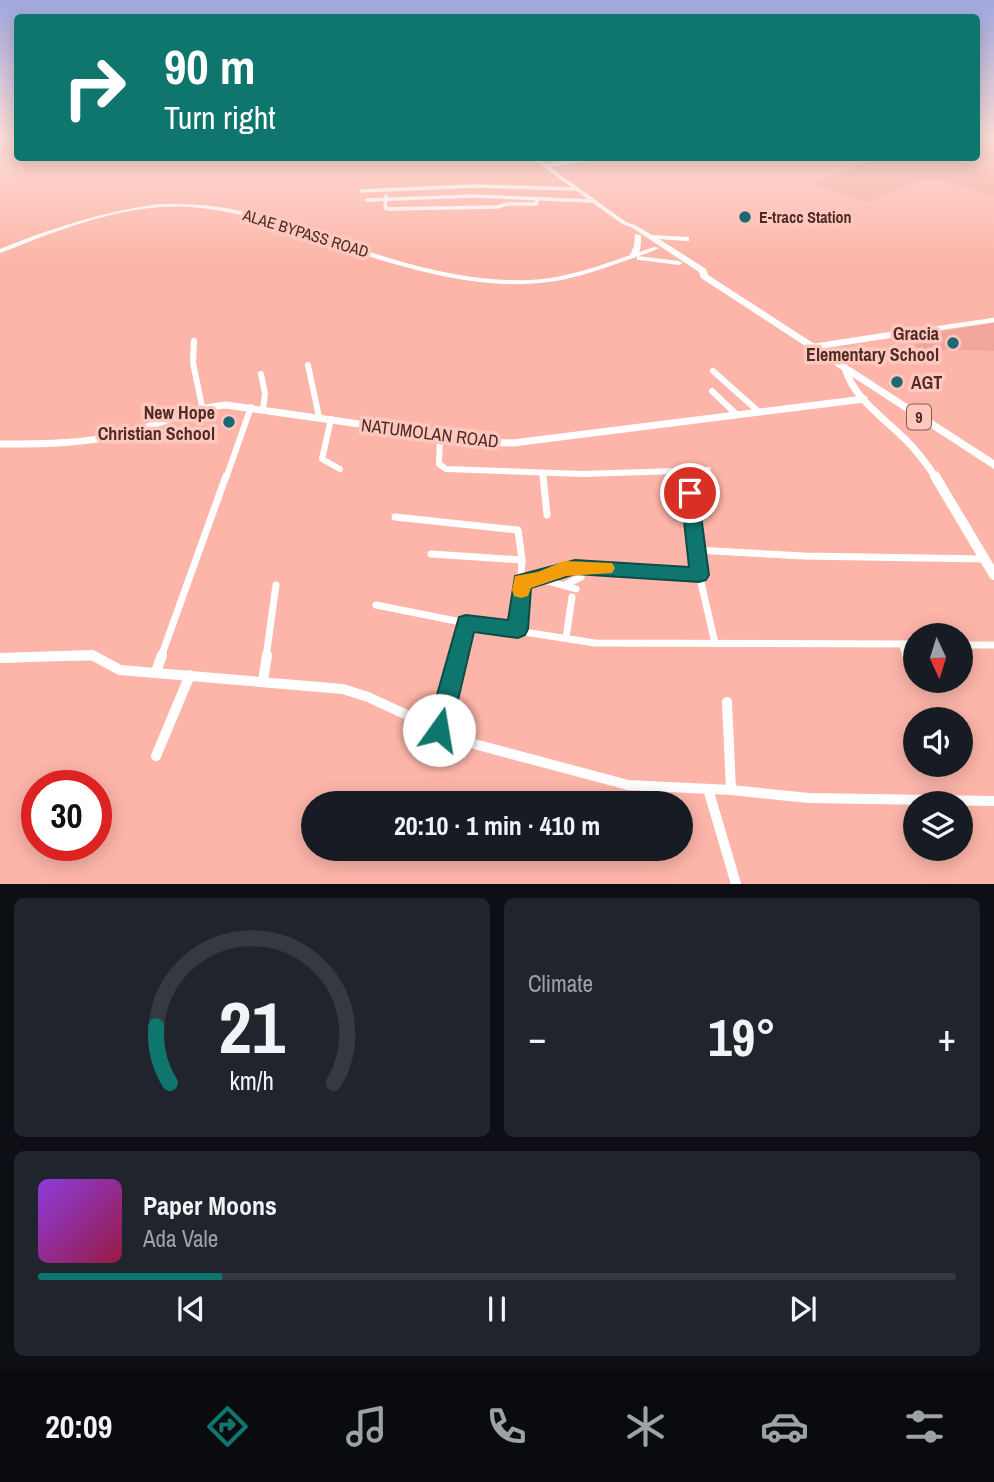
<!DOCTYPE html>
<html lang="en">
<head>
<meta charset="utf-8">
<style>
  :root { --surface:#171b24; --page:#20242c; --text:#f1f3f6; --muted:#9ea1a6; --line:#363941; --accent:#0f766e }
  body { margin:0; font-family:"Archivo Narrow",sans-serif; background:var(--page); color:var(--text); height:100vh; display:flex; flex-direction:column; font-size:26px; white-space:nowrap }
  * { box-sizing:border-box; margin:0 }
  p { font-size:23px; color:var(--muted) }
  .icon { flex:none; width:38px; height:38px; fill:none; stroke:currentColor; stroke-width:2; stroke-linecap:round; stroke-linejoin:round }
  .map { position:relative; height:884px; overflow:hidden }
  .details { display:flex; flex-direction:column; gap:14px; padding:14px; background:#0d0f14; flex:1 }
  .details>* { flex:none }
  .guide { position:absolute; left:14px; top:14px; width:966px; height:147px; border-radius:7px; box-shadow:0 4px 18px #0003; background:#0f766e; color:#fff; overflow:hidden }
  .needle { width:46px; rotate:176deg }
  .buttons { position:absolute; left:903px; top:623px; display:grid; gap:14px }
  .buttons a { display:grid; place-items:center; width:70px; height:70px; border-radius:50%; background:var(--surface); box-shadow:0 4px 18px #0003; font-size:35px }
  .speed { position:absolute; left:21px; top:770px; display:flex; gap:14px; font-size:35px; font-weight:700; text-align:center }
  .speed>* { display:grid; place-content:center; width:91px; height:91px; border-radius:50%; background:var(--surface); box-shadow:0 4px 18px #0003; line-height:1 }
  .speed .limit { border:10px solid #d22; background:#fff; color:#111 }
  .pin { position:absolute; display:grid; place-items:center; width:60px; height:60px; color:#fff; margin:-30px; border:4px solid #fff; border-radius:50%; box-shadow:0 2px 7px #0007 }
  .me { position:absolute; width:77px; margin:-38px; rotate:13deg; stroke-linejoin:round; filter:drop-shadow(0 0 5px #0008) }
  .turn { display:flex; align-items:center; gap:24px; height:147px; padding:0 35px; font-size:32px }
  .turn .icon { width:91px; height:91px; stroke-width:2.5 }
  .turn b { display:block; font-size:49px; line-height:60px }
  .big { font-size:52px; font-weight:800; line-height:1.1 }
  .details .card { flex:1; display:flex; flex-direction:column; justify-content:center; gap:10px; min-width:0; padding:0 24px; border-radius:10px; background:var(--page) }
  .details .dial { align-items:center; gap:0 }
  .dial svg { height:182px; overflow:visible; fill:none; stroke:var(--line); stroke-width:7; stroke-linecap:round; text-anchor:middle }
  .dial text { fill:var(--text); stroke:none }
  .song { display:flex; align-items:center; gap:21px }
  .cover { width:84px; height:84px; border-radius:10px; background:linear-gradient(135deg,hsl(270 70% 55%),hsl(340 70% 35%)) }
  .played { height:7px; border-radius:4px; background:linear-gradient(90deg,var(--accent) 20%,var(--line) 20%) }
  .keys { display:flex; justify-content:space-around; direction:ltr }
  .heat { display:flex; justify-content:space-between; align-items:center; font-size:38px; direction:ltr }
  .details .tiles { flex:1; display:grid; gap:14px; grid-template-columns:1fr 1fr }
  .card:last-child { grid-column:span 2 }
  .trip { position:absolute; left:301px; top:791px; width:392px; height:70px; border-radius:35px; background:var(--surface); box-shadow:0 4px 18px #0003; font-weight:800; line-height:70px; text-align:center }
  .menu { display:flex; height:112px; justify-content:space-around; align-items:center; background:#090b0e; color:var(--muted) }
  .menu .icon { width:49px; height:49px }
  .menu .current { color:var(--accent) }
  .menu b { font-size:32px; color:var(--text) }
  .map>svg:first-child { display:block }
</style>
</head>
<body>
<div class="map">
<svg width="994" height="884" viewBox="0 0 994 884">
  <rect width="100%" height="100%" fill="#fdb5a9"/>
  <g fill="#f1a699">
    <path d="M977,139H994V195L926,178L868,202L813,184L877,158H976Z"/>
    <path d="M994,323V351L918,349L908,337Z"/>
  </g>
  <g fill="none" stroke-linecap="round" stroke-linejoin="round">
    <g stroke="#fff" stroke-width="3.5">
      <path d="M545,166L595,158"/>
      <path d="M361,191L475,186L575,189"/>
      <path d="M386,196L385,208L389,209L497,207L507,204H536L538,199"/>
      <path d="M367,200L474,196L592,201"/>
    </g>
    <path stroke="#fff" stroke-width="4.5" d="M878,337L994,320"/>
    <g stroke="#fff" stroke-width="6">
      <path d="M194,341L193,363L202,406"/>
      <path d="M812,347L890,335"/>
      <path d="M308,365L319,417"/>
      <path d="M713,371L759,412"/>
      <path d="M261,374L265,393L263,410"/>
      <path d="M712,391L737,415"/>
      <path d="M331,419L322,459L340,469"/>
      <path d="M440,435L439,464L446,469L582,474L708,470"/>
      <path d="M688,471L689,478"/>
      <path d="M543,473V478"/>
      <path d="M226,478L251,407"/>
    </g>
    <g stroke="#fff" stroke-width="7">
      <path d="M543,476L547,515"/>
      <path d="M689,476L699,574L715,643"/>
      <path d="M395,517L518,530L522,560L518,629"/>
      <path d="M696,550L804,556L985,559"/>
      <path d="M431,554L522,560"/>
      <path d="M584,568L699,574"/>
      <path d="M540,579L564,569L584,568L581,577L565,585"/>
      <path d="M522,582L540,579L576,589"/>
      <path d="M376,605L466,623"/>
      <path d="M566,638L572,597"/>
      <path d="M902,644L907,657"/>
      <path d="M961,645H994"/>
      <path d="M37,657H95"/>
      <path d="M161,657L226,476"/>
      <path d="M266,657L276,585"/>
      <path d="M457,657L466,623L595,643L915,644"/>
    </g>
    <g stroke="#fff" stroke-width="10">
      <path d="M92,655L120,670L343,689L368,697L463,741L628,785L731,790L809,798L994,801"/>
      <path d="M907,655L915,675"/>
      <path d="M0,658L91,655"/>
      <path d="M156,672L162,655"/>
      <path d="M263,681L267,655"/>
      <path d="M727,702L731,790"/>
      <path d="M439,730L458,655"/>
      <path d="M156,756L190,675"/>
      <path d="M708,789L736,884"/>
    </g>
    <g stroke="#fff" stroke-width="7">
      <path d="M845,368C854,399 883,417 905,439C917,451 927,464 936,478"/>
      <path d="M0,444C43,444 89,444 131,432C163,423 192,408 226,405L486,442L513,443L864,399"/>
    </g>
    <path stroke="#fff" stroke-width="10" d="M935,476L994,575"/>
    <path fill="#fff" fill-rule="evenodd" d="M160,204C180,204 199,204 219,207C254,212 288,225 322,236C389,259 459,283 530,280C574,278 613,260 654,247L659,248C647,254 632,258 619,263C596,271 572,279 548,282C483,291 410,270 349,250C297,232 246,211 190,207C144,204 98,217 55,232C36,238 18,247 0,253V249C52,228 104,211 160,204Z"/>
    <g fill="#fff" fill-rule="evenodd">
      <path d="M531,158H537L626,222L635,225L652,235L689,237V241H686L659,239L706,269L708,275L994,460V469L701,278L699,272L631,227L622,224Z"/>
      <path d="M635,234L641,235C641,243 642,253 634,257L630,255L634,246Z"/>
      <path d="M637,256L679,261L683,263L679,265L640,260H637Z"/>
    </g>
  </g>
  <linearGradient id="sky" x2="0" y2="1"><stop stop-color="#a0a8de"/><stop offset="0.53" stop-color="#feded8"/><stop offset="1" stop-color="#feded8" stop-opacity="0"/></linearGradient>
  <rect width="994" height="262" fill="url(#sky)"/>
  <path fill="#0f766e" stroke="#0a4d48" stroke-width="2" d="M690,487L698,493L709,575L706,580L699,582L575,574L531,588L528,629L525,635L518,638L474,632L451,730L447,738L439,741L431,738L427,730L459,617L466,615L508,620L515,576L575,560L689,567L681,493Z"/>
  <path fill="#f59e0b" d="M564,561L612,563L615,568L612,573L566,576L531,588L528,596L521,598L514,596L512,590L515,576L538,572Z"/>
  <g fill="#1e6873" stroke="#fec8be" stroke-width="2.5">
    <circle cx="745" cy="217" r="7"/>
    <circle cx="953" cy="343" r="7"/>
    <circle cx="897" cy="382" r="7"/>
    <circle cx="229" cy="422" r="7"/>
  </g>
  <g text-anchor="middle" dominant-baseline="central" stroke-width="7" stroke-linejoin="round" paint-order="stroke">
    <g font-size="16" font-weight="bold" fill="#4e2b25" stroke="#fec8be" text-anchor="start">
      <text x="759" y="217">E-tracc Station</text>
    </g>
    <g font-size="16" fill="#4e2b25" stroke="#fec8be">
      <text transform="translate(306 233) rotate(17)">ALAE BYPASS ROAD</text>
    </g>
    <rect fill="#fec8be" stroke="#835a53" stroke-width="2" x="907" y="404.5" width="24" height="25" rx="5"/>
    <g font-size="16" font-weight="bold" fill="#4e2b25">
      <text x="919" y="417">9</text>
    </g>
    <g font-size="18" font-weight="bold" fill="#4e2b25" stroke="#fec8be" text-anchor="end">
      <text x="939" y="333">Gracia<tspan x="939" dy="21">Elementary School</tspan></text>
      <text x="911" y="382" text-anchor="start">AGT</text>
      <text x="215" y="412">New Hope<tspan x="215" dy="21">Christian School</tspan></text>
    </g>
    <g font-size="18" fill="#4e2b25" stroke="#fec8be">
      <text transform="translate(430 433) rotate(7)">NATUMOLAN ROAD</text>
    </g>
  </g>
</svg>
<div class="buttons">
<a><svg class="needle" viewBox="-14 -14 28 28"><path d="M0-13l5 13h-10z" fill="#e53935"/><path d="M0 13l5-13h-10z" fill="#9ea1a6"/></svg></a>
<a><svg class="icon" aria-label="sound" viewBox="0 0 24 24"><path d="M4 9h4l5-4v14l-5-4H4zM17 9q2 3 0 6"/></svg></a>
<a><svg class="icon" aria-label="layers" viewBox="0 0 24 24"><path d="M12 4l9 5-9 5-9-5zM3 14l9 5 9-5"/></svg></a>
</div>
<div class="speed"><div class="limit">30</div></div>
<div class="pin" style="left:690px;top:493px;background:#d93025"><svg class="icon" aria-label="arrive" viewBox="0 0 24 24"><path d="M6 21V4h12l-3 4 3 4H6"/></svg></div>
<svg class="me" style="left:439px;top:730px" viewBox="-20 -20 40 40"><circle r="19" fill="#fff"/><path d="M0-13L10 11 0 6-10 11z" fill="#0f766e"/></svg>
<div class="trip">20:10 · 1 min · 410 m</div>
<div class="guide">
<div class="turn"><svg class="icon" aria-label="right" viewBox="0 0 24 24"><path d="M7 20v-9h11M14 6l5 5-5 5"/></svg><div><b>90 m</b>Turn right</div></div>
</div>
</div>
<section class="details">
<div class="tiles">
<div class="card dial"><svg viewBox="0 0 100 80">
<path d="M14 69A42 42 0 1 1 86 69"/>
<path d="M14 69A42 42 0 0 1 8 44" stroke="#0f766e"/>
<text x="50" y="56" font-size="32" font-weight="700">21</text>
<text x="50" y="72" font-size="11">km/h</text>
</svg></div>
<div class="card"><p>Climate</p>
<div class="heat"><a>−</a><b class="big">19°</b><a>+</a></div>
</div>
<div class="card">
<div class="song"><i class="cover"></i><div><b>Paper Moons</b><p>Ada Vale</p></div></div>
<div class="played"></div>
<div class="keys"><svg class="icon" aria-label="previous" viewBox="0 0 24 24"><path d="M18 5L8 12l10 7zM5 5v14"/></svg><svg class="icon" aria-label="pause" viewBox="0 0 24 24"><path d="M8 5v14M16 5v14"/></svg><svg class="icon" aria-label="next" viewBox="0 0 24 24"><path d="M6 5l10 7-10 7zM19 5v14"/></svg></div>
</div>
</div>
</section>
<nav class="menu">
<b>20:09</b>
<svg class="icon current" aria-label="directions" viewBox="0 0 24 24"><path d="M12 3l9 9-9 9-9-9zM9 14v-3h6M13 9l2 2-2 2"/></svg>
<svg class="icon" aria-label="music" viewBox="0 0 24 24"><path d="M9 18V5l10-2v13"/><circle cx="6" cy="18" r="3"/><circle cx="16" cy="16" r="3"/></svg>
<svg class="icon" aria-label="phone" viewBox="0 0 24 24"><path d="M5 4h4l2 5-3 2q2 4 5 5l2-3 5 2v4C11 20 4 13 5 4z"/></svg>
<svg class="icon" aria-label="climate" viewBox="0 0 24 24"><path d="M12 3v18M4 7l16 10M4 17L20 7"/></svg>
<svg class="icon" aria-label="car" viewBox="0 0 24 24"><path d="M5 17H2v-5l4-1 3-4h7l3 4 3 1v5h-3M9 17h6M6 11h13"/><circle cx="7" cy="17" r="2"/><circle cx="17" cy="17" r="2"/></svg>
<svg class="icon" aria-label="filters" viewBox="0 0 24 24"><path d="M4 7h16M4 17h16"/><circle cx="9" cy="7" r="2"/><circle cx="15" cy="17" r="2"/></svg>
</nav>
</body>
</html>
